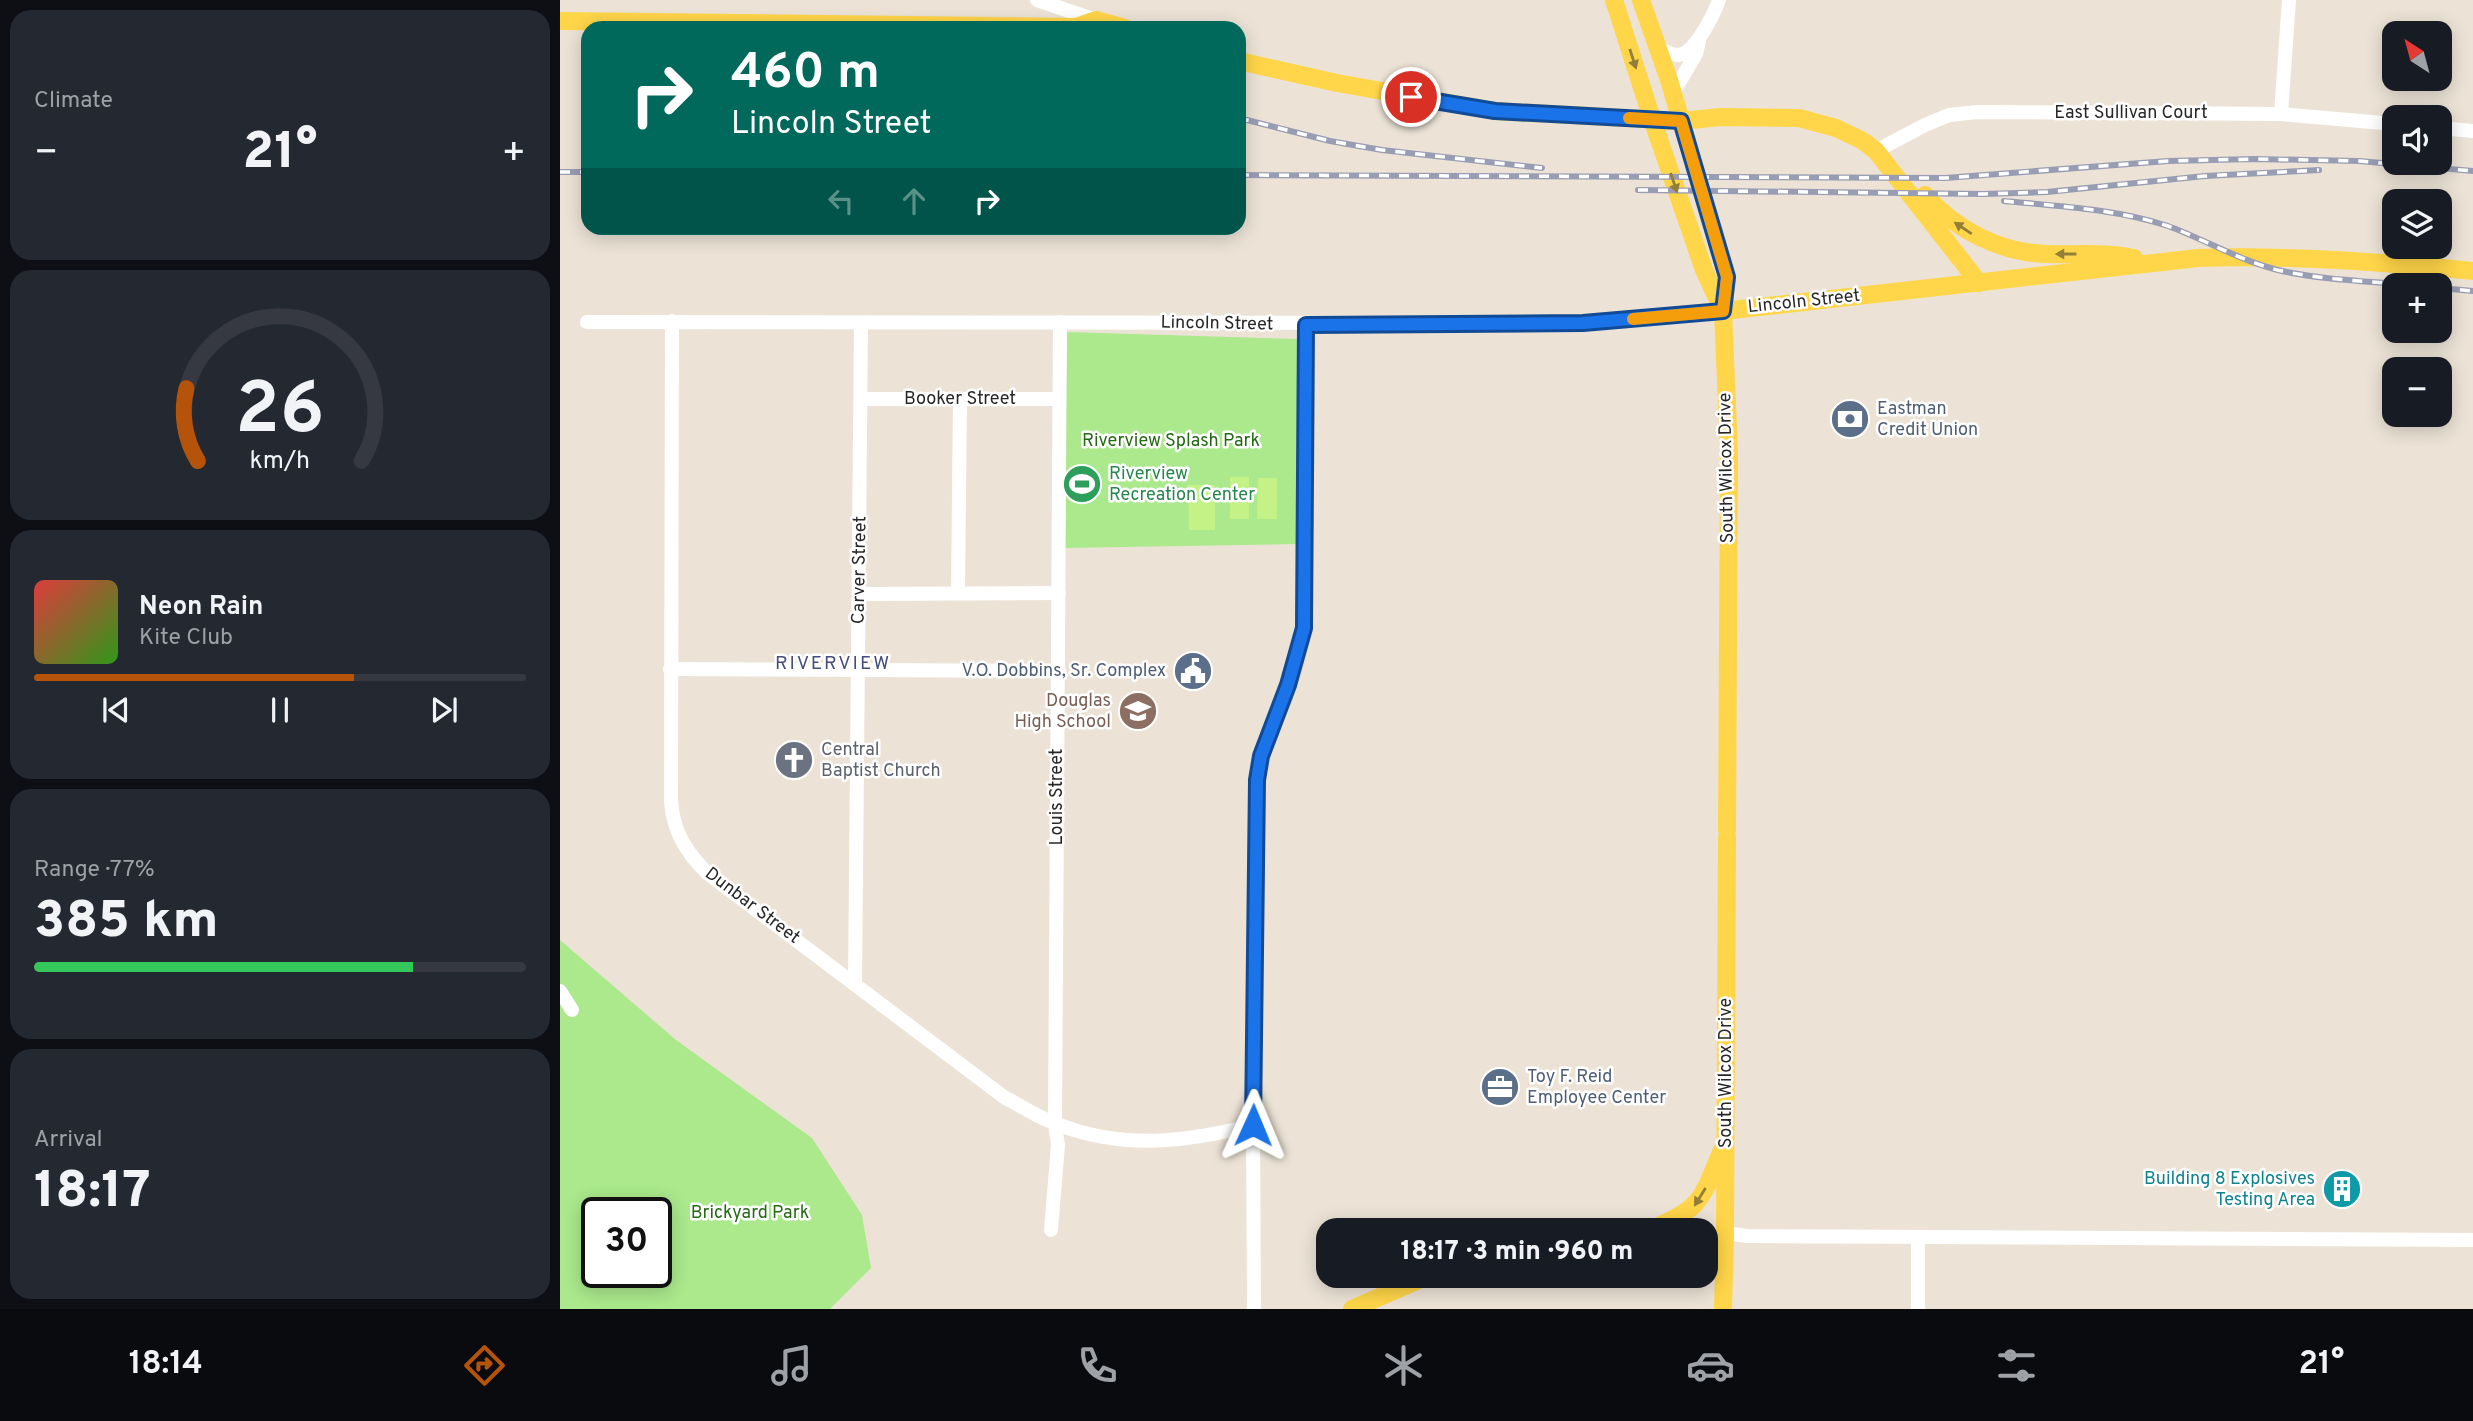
<!DOCTYPE html>
<html lang="en">
<head>
<meta charset="utf-8">
<style>
  :root { --surface:#171b24; --page:#242831; --text:#f1f3f6; --muted:#9ea1a6; --line:#363941; --accent:#b45309 }
  body { margin:0; font-family:Overpass,sans-serif; background:var(--page); color:var(--text); height:100vh; display:flex; flex-direction:column; font-size:26px; white-space:nowrap }
  * { box-sizing:border-box; margin:0 }
  p { font-size:23px; color:var(--muted) }
  .icon { flex:none; width:38px; height:38px; fill:none; stroke:currentColor; stroke-width:2; stroke-linecap:round; stroke-linejoin:round }
  .map { position:relative; flex:1; overflow:hidden }
  .drawer { display:flex; flex-direction:column; gap:10px; padding:10px; background:#0d0f14; width:560px }
  .drawer>* { flex:none }
  .top-card { position:absolute; left:21px; top:21px; width:665px; height:214px; border-radius:21px; box-shadow:0 4px 18px #0003; background:#00695c; color:#fff; overflow:hidden }
  .needle { width:46px; rotate:324deg }
  .fabs { position:absolute; left:1822px; top:21px; display:grid; gap:14px }
  .fabs a { display:grid; place-items:center; width:70px; height:70px; border-radius:14px; background:var(--surface); box-shadow:0 4px 18px #0003; font-size:35px }
  .speed { position:absolute; left:21px; top:1197px; display:flex; gap:14px; font-size:35px; font-weight:700; text-align:center }
  .speed>* { display:grid; place-content:center; width:91px; height:91px; border-radius:50%; background:var(--surface); box-shadow:0 4px 18px #0003; line-height:1 }
  .speed .limit { border:4px solid #111; border-radius:10px; background:#fff; color:#111 }
  .pin { position:absolute; display:grid; place-items:center; width:60px; height:60px; color:#fff; margin:-30px; border:4px solid #fff; border-radius:50%; box-shadow:0 2px 7px #0007 }
  .me { position:absolute; width:77px; margin:-38px; rotate:1deg; stroke-linejoin:round; filter:drop-shadow(0 0 5px #0008) }
  .turn { display:flex; align-items:center; gap:24px; height:147px; padding:0 35px; font-size:32px }
  .turn .icon { width:91px; height:91px; stroke-width:2.5 }
  .turn b { display:block; font-size:49px; line-height:60px }
  .lanes { display:flex; align-items:center; height:66px; padding:0 35px; background:#0003; justify-content:center; gap:35px; direction:ltr }
  .lanes .off { opacity:.35 }
  .big { font-size:52px; font-weight:800; line-height:1.1 }
  .drawer .card { flex:1; display:flex; flex-direction:column; justify-content:center; gap:10px; min-width:0; padding:0 24px; border-radius:21px; background:var(--page) }
  .drawer .dial { align-items:center; gap:0 }
  .dial svg { height:182px; overflow:visible; fill:none; stroke:var(--line); stroke-width:7; stroke-linecap:round; text-anchor:middle }
  .dial text { fill:var(--text); stroke:none }
  .song { display:flex; align-items:center; gap:21px }
  .cover { width:84px; height:84px; border-radius:10px; background:linear-gradient(135deg,hsl(0 70% 55%),hsl(110 70% 35%)) }
  .played { height:7px; border-radius:4px; background:linear-gradient(90deg,var(--accent) 65%,var(--line) 65%) }
  .keys { display:flex; justify-content:space-around; direction:ltr }
  .heat { display:flex; justify-content:space-between; align-items:center; font-size:38px; direction:ltr }
  .charge { height:10px; border-radius:5px; background:linear-gradient(90deg,#34c759 77%,var(--line) 0) }
  .trip { position:absolute; left:756px; top:1218px; width:402px; height:70px; border-radius:21px; background:var(--surface); box-shadow:0 4px 18px #0003; font-weight:800; line-height:70px; text-align:center }
  .tab-bar { display:flex; height:112px; justify-content:space-around; align-items:center; background:#090b0e; color:var(--muted) }
  .tab-bar .icon { width:49px; height:49px }
  .tab-bar .on { color:var(--accent) }
  .tab-bar b { font-size:32px; color:var(--text) }
  main { display:flex; flex:1; min-height:0 }
  .map>svg:first-child { display:block }
</style>
</head>
<body>
<main>
<section class="drawer">
<div class="card"><p>Climate</p>
<div class="heat"><a>−</a><b class="big">21°</b><a>+</a></div>
</div>
<div class="card dial"><svg viewBox="0 0 100 80">
<path d="M14 69A42 42 0 1 1 86 69"/>
<path d="M14 69A42 42 0 0 1 9 37" stroke="#b45309"/>
<text x="50" y="56" font-size="32" font-weight="700">26</text>
<text x="50" y="72" font-size="11">km/h</text>
</svg></div>
<div class="card">
<div class="song"><i class="cover"></i><div><b>Neon Rain</b><p>Kite Club</p></div></div>
<div class="played"></div>
<div class="keys"><svg class="icon" aria-label="previous" viewBox="0 0 24 24"><path d="M18 5L8 12l10 7zM5 5v14"/></svg><svg class="icon" aria-label="pause" viewBox="0 0 24 24"><path d="M8 5v14M16 5v14"/></svg><svg class="icon" aria-label="next" viewBox="0 0 24 24"><path d="M6 5l10 7-10 7zM19 5v14"/></svg></div>
</div>
<div class="card"><p>Range · 77%</p><b class="big">385 km</b><div class="charge"></div></div>
<div class="card"><p>Arrival</p><b class="big">18:17</b></div>
</section>
<div class="map">
<svg width="1913" height="1309" viewBox="0 0 1913 1309">
  <rect width="100%" height="100%" fill="#ece3d6"/>
  <g fill="#abe98c" fill-rule="evenodd">
    <path d="M507,332L739,339V544L503,548Z"/>
    <path d="M0,940L116,1040L252,1138L302,1215L311,1268L270,1309H0ZM37,1213H96V1272H37Z"/>
  </g>
  <g fill="#c4f286">
    <rect x="670" y="477" width="19" height="42"/>
    <path d="M698,478H717V519H697Z"/>
    <path d="M628,485H655V530H629Z"/>
  </g>
  <g fill="none" stroke-linecap="round" stroke-linejoin="round">
    <g stroke="#fff" stroke-width="14">
      <path d="M477,0L536,20"/>
      <path d="M1098,47C1104,51 1111,55 1119,55C1135,53 1154,14 1159,0"/>
      <path d="M1113,93L1136,54L1139,41"/>
      <path d="M1721,114L1729,0"/>
      <path d="M1880,128L1913,131"/>
      <path d="M1316,151L1365,125L1389,115L1418,112L1721,114L1834,124"/>
      <path d="M112,321L111,801C113,831 126,852 147,873L444,1097C461,1106 479,1118 497,1124C563,1150 627,1142 693,1125"/>
      <path d="M27,322L1023,323L1163,311"/>
      <path d="M302,399H498"/>
      <path d="M398,593L400,399"/>
      <path d="M300,594L499,593"/>
      <path d="M110,669L499,671"/>
      <path d="M295,984L301,323"/>
      <path d="M0,991L12,1010"/>
      <path d="M491,1230L498,1145L495,1124L500,322"/>
      <path d="M1165,1233L1187,1236L1913,1240"/>
      <path d="M694,1309L693,1125L697,780L701,756L728,685L744,628L746,325"/>
      <path d="M1358,1309V1237"/>
    </g>
    <g stroke="#ffd549" stroke-width="18">
      <path d="M1054,0L1092,119L1144,270L1163,311L1169,453L1167,830"/>
      <path d="M1081,0L1109,80L1167,277L1163,311"/>
      <path d="M0,21L516,27L536,20L565,28"/>
      <path d="M679,61L777,83L935,111L1121,121L1161,117L1239,118L1276,128L1303,141L1316,151L1419,283"/>
      <path d="M1365,195C1396,230 1440,253 1488,254C1517,255 1546,252 1574,258"/>
      <path d="M1163,311L1638,258C1729,255 1822,262 1913,271"/>
      <path d="M1089,1230C1142,1209 1141,1200 1162,1150"/>
      <path d="M792,1309L868,1276"/>
      <path d="M1163,1309L1165,1233L1167,837"/>
    </g>
    <g stroke="#999db4" stroke-width="6">
      <g id="rail">
        <path d="M679,118L770,141L822,150L982,168"/>
        <path d="M0,172H28"/>
        <path d="M679,175L1385,178L1608,161L1695,159L1799,161L1913,171"/>
        <path d="M1078,190L1424,194L1487,192L1645,176L1759,170"/>
        <path d="M1444,201C1498,206 1556,209 1608,226C1646,240 1682,262 1722,271C1764,280 1807,281 1850,285"/>
        <path d="M1880,288L1913,291"/>
      </g>
    </g>
    <use href="#rail" stroke="#fff" stroke-width="3.5" stroke-dasharray="10" stroke-linecap="butt"/>
  </g>
  <defs><path id="oneway-solid" d="M-6-.8H1V-3.2L6.5 0L1 3.2V.8H-6Z" transform="scale(1.75)"/></defs>
  <g fill="#937e38">
    <use href="#oneway-solid" transform="translate(1073 59) rotate(72)"/>
    <use href="#oneway-solid" transform="translate(1114 183) rotate(71)"/>
    <use href="#oneway-solid" transform="translate(1403 228) rotate(-146)"/>
    <use href="#oneway-solid" transform="translate(1506 254) rotate(-180)"/>
    <use href="#oneway-solid" transform="translate(1140 1197) rotate(122)"/>
  </g>
  <g fill="none" stroke-linecap="round" stroke-linejoin="round">
    <g stroke="#114b97" stroke-width="18">
      <path id="route" d="M693,1125L697,780L701,756L728,685L744,628L746,325L1023,323L1163,311L1167,277L1121,121L935,111L851,97"/>
    </g>
    <use href="#route" stroke="#1a73e8" stroke-width="12"/>
    <path stroke="#f59e0b" stroke-width="12" d="M1069,118L1121,121L1167,277L1163,311L1073,319"/>
  </g>
  <defs>
    <g id="bank-disc" transform="scale(2.0125)"><circle r="9.5" fill="#5c6f8a" stroke="#fff"/><path d="M-6-4H6V4H-6ZM0-2.3a2.3 2.3 0 1 0 0 4.6a2.3 2.3 0 1 0 0-4.6Z" fill="#fff"/></g>
    <g id="stadium-disc" transform="scale(2.0125)"><circle r="9.5" fill="#2e9e5b" stroke="#fff"/><path d="M0-5a6.5 5 0 1 0 0 10a6.5 5 0 1 0 0-10ZM-3.5-1.8h7v3.6h-7Z" fill="#fff"/></g>
    <g id="civic-disc" transform="scale(2.0125)"><circle r="9.5" fill="#5c6f8a" stroke="#fff"/><path d="M-.6-6.5H3V-4.5H.6V-3L4-1V1h2V6H-6V1h2V-1L-.6-3ZM-1.2 2.5V6h2.4V2.5Z" fill="#fff"/></g>
    <g id="school-disc" transform="scale(2.0125)"><circle r="9.5" fill="#8d6e63" stroke="#fff"/><path d="M0-5L7-2L0 1L-7-2ZM-4 1L0 2.5L4 1V4Q0 6-4 4Z" fill="#fff"/></g>
    <g id="church-disc" transform="scale(2.0125)"><circle r="9.5" fill="#6b7280" stroke="#fff"/><path d="M-1.2-6h2.4v3.5h3.3v2.4h-3.3V6h-2.4V-.1h-3.3v-2.4h3.3Z" fill="#fff"/></g>
    <g id="office-disc" transform="scale(2.0125)"><circle r="9.5" fill="#5c6f8a" stroke="#fff"/><path d="M-6-3h4V-5.5h4V-3h4V5H-6ZM-1-4.5V-3h2v-1.5ZM-6 0V1H6V0Z" fill="#fff"/></g>
    <g id="building-disc" transform="scale(2.0125)"><circle r="9.5" fill="#0f9aa8" stroke="#fff"/><path d="M-4-6H4V6H1V3H-1V6H-4ZM-2.5-4.3h1.7v1.8h-1.7ZM.8-4.3h1.7v1.8H.8ZM-2.5-1h1.7V.8h-1.7ZM.8-1h1.7V.8H.8Z" fill="#fff"/></g>
  </defs>
  <g fill-rule="evenodd">
    <use href="#bank-disc" x="1290" y="419"/>
    <use href="#stadium-disc" x="522" y="484"/>
    <use href="#civic-disc" x="633" y="671"/>
    <use href="#school-disc" x="578" y="711"/>
    <use href="#church-disc" x="234" y="760"/>
    <use href="#office-disc" x="940" y="1087"/>
    <use href="#building-disc" x="1782" y="1189"/>
  </g>
  <g text-anchor="middle" dominant-baseline="central" stroke-width="5" stroke-linejoin="round" paint-order="stroke">
    <g font-size="18" fill="#272727" stroke="#fff">
      <text x="1571" y="113">East Sullivan Court</text>
      <text transform="translate(1244 302) rotate(-6)">Lincoln Street</text>
      <text transform="translate(657 324) rotate(1)">Lincoln Street</text>
      <text x="400" y="399">Booker Street</text>
      <text transform="translate(1167 468) rotate(-91)">South Wilcox Drive</text>
      <text transform="translate(300 570) rotate(-89)">Carver Street</text>
      <text transform="translate(497 797) rotate(-90)">Louis Street</text>
      <text transform="translate(192 906) rotate(37)">Dunbar Street</text>
      <text transform="translate(1166 1073) rotate(-90)">South Wilcox Drive</text>
    </g>
    <g font-size="18" fill="#4e5e75" stroke="#fff" text-anchor="start">
      <text x="1317" y="409">Eastman<tspan x="1317" dy="21">Credit Union</tspan></text>
      <text x="606" y="671" text-anchor="end">V.O. Dobbins, Sr. Complex</text>
      <text x="967" y="1077">Toy F. Reid<tspan x="967" dy="21">Employee Center</tspan></text>
    </g>
    <g font-size="18" fill="#246a12" stroke="#fff">
      <text x="611" y="441">Riverview Splash Park</text>
      <text x="190" y="1213">Brickyard Park</text>
    </g>
    <g font-size="18" fill="#27864d" stroke="#fff" text-anchor="start">
      <text x="549" y="474">Riverview<tspan x="549" dy="21">Recreation Center</tspan></text>
    </g>
    <g font-size="18" fill="#785e54" stroke="#fff" text-anchor="end">
      <text x="551" y="701">Douglas<tspan x="551" dy="21">High School</tspan></text>
    </g>
    <g font-size="18" fill="#5b616d" stroke="#fff" text-anchor="start">
      <text x="261" y="750">Central<tspan x="261" dy="21">Baptist Church</tspan></text>
    </g>
    <g font-size="18" fill="#0d838f" stroke="#fff" text-anchor="end">
      <text x="1755" y="1179">Building 8 Explosives<tspan x="1755" dy="21">Testing Area</tspan></text>
    </g>
    <g font-size="19" letter-spacing="2" fill="#444d7c" stroke="#fff">
      <text x="273" y="664">RIVERVIEW</text>
    </g>
  </g>
</svg>
<div class="fabs">
<a><svg class="needle" viewBox="-14 -14 28 28"><path d="M0-13l5 13h-10z" fill="#e53935"/><path d="M0 13l5-13h-10z" fill="#9ea1a6"/></svg></a>
<a><svg class="icon" aria-label="sound" viewBox="0 0 24 24"><path d="M4 9h4l5-4v14l-5-4H4zM17 9q2 3 0 6"/></svg></a>
<a><svg class="icon" aria-label="layers" viewBox="0 0 24 24"><path d="M12 4l9 5-9 5-9-5zM3 14l9 5 9-5"/></svg></a>
<a>+</a>
<a>−</a>
</div>
<div class="speed"><div class="limit">30</div></div>
<div class="pin" style="left:851px;top:97px;background:#d93025"><svg class="icon" aria-label="arrive" viewBox="0 0 24 24"><path d="M6 21V4h12l-3 4 3 4H6"/></svg></div>
<svg class="me" style="left:693px;top:1125px" viewBox="-20 -20 40 40"><path d="M0-17L14 15 0 8-14 15z" fill="#1a73e8" stroke="#fff" stroke-width="4"/></svg>
<div class="trip">18:17 · 3 min · 960 m</div>
<div class="top-card">
<div class="turn"><svg class="icon" aria-label="right" viewBox="0 0 24 24"><path d="M7 20v-9h11M14 6l5 5-5 5"/></svg><div><b>460 m</b>Lincoln Street</div></div>
<div class="lanes"><svg class="icon off" aria-label="left" viewBox="0 0 24 24"><path d="M17 20v-9H6M10 6l-5 5 5 5"/></svg><svg class="icon off" aria-label="ahead" viewBox="0 0 24 24"><path d="M12 20V5M6 11l6-6 6 6"/></svg><svg class="icon" aria-label="right" viewBox="0 0 24 24"><path d="M7 20v-9h11M14 6l5 5-5 5"/></svg></div>
</div>
</div>
</main>
<nav class="tab-bar">
<b>18:14</b>
<svg class="icon on" aria-label="directions" viewBox="0 0 24 24"><path d="M12 3l9 9-9 9-9-9zM9 14v-3h6M13 9l2 2-2 2"/></svg>
<svg class="icon" aria-label="music" viewBox="0 0 24 24"><path d="M9 18V5l10-2v13"/><circle cx="6" cy="18" r="3"/><circle cx="16" cy="16" r="3"/></svg>
<svg class="icon" aria-label="phone" viewBox="0 0 24 24"><path d="M5 4h4l2 5-3 2q2 4 5 5l2-3 5 2v4C11 20 4 13 5 4z"/></svg>
<svg class="icon" aria-label="climate" viewBox="0 0 24 24"><path d="M12 3v18M4 7l16 10M4 17L20 7"/></svg>
<svg class="icon" aria-label="car" viewBox="0 0 24 24"><path d="M5 17H2v-5l4-1 3-4h7l3 4 3 1v5h-3M9 17h6M6 11h13"/><circle cx="7" cy="17" r="2"/><circle cx="17" cy="17" r="2"/></svg>
<svg class="icon" aria-label="filters" viewBox="0 0 24 24"><path d="M4 7h16M4 17h16"/><circle cx="9" cy="7" r="2"/><circle cx="15" cy="17" r="2"/></svg>
<b>21°</b>
</nav>
</body>
</html>
